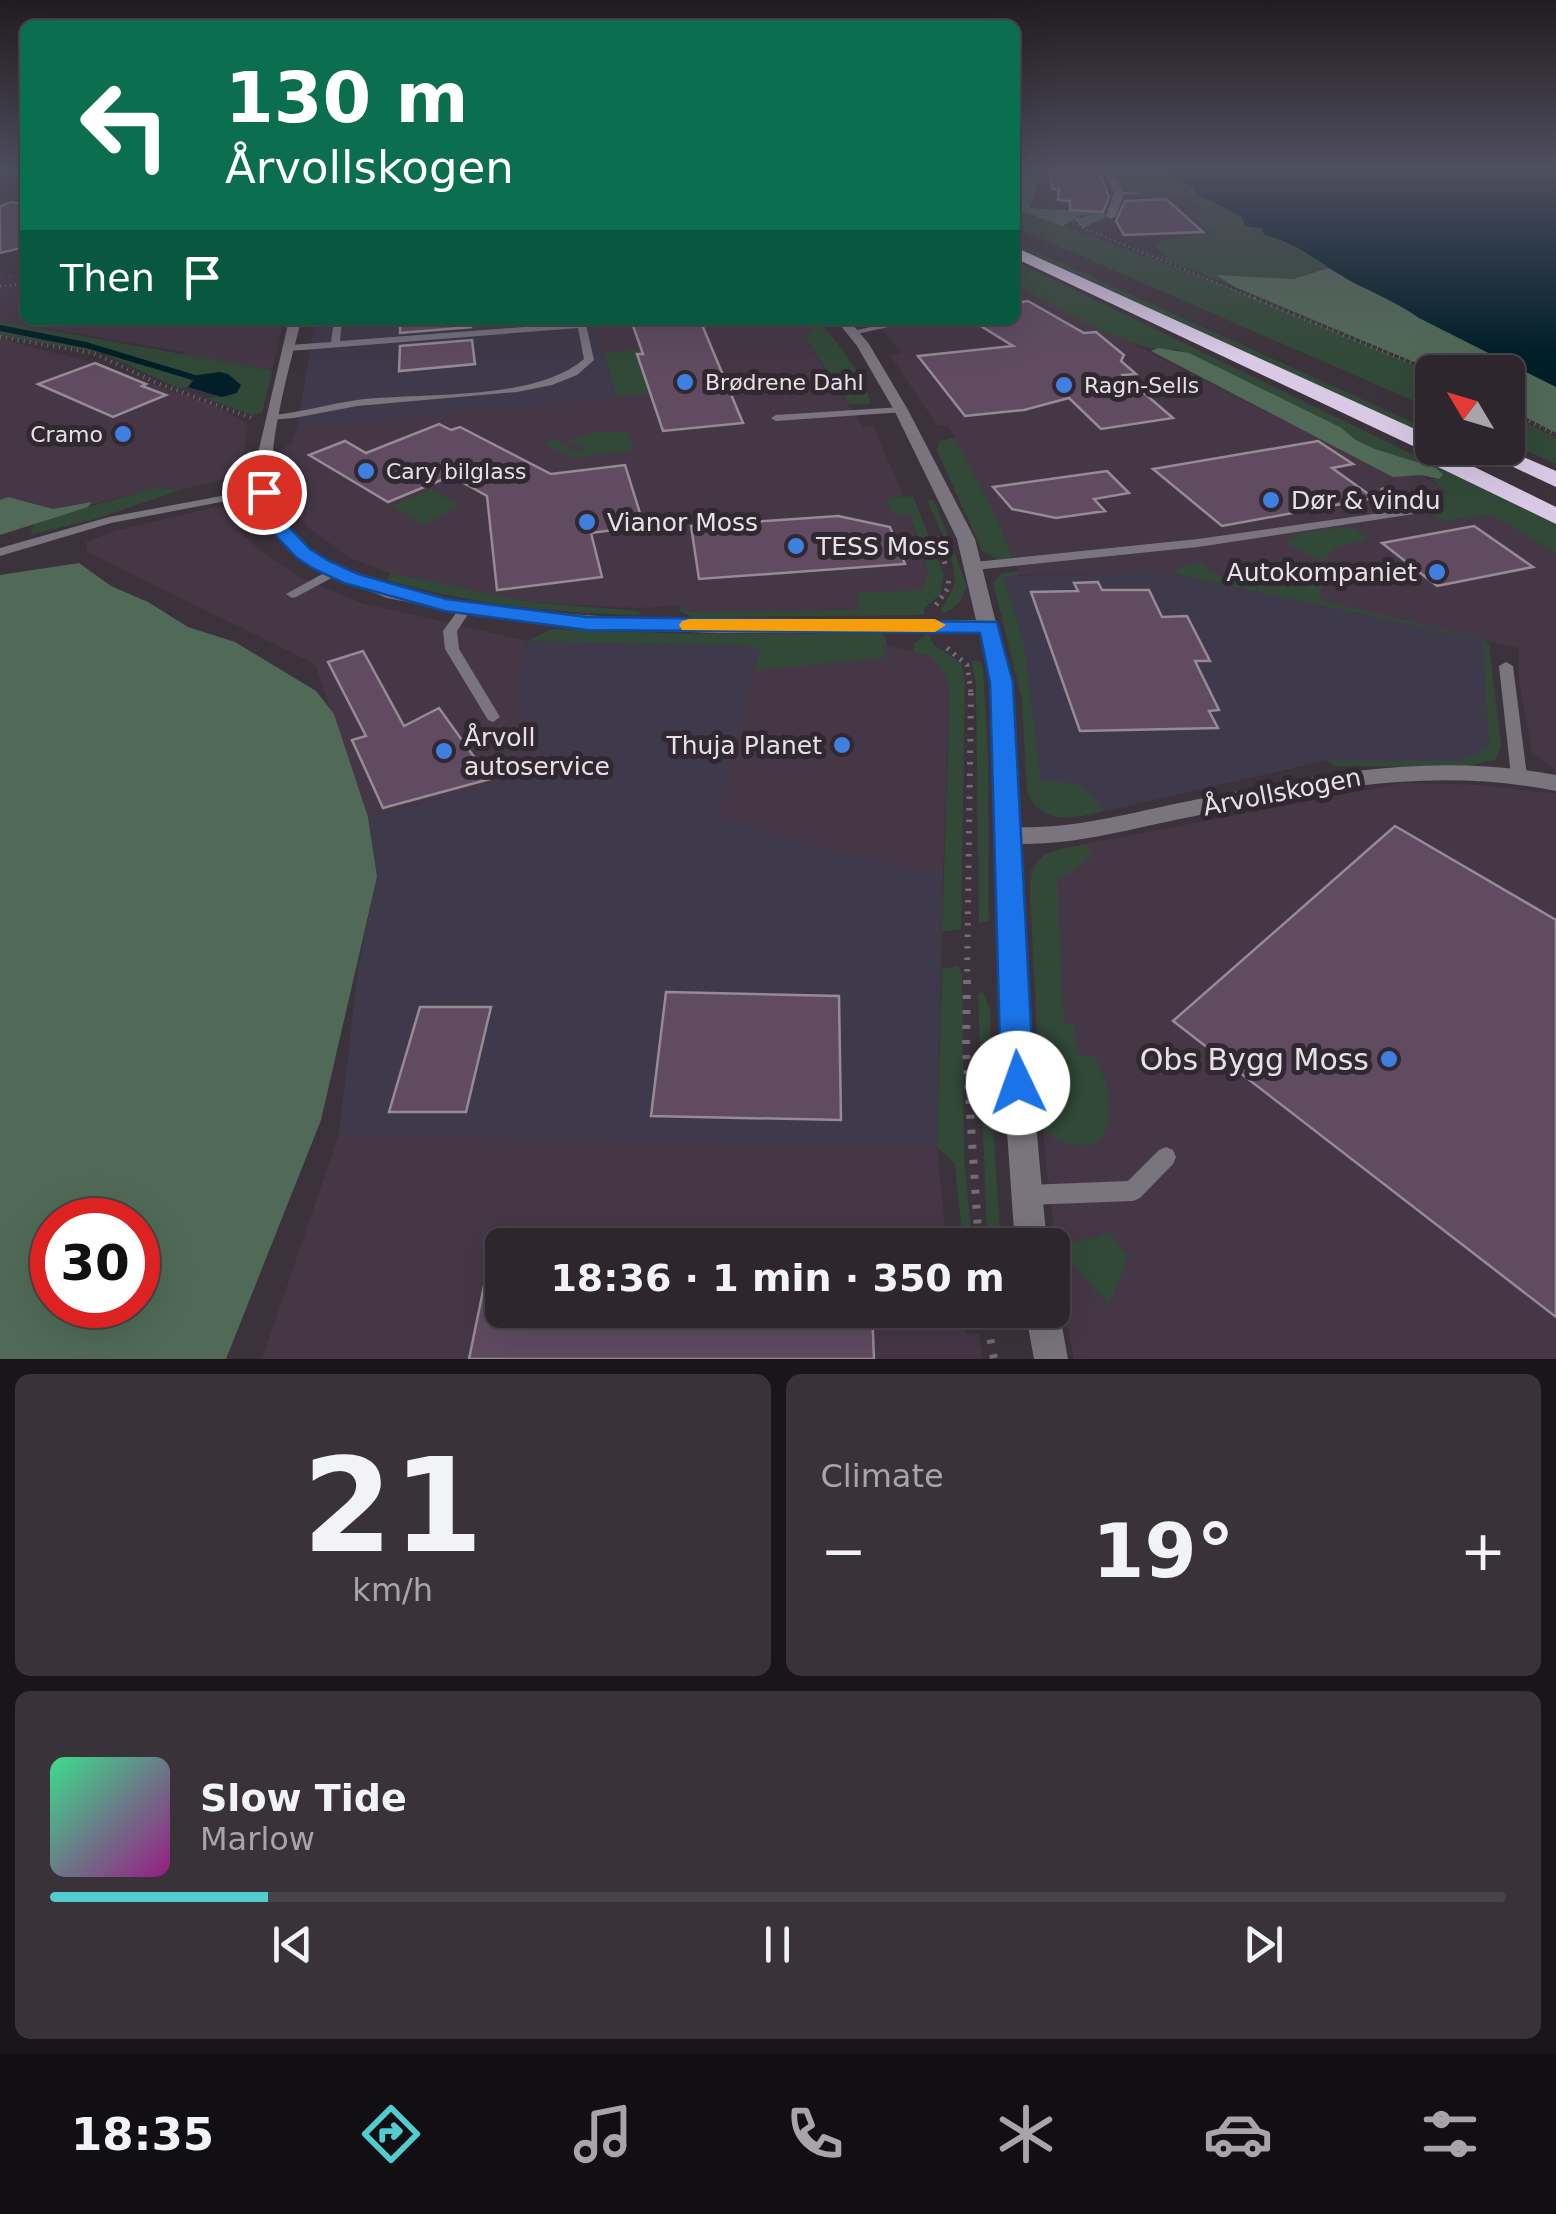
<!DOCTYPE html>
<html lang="en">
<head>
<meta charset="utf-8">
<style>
  :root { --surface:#2d262c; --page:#393238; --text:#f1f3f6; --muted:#a7a5a9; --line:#484348; --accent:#52cdcf }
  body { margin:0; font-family:"DejaVu Sans",sans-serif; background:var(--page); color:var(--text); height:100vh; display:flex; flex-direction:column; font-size:38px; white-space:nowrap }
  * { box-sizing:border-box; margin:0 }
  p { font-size:32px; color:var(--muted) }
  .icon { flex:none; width:55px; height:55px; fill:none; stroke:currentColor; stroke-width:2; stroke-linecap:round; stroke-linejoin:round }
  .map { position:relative; height:1359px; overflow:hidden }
  .drawer { display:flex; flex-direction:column; gap:15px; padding:15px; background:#191518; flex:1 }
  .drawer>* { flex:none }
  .banner { position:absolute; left:20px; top:20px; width:1000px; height:305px; border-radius:15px; box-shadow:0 10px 40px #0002,0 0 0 2px var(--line); background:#0b6e4f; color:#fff; overflow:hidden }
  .needle { width:65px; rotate:308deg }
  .buttons { position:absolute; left:1415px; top:355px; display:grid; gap:20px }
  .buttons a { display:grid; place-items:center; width:110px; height:110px; border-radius:15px; background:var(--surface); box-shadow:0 10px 40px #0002,0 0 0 2px var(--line); font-size:50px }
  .speed { position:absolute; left:30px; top:1198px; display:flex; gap:20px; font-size:50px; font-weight:700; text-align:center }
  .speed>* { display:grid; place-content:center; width:130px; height:130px; border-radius:50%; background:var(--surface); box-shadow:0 10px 40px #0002,0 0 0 2px var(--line); line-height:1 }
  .speed .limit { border:15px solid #d22; background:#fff; color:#111 }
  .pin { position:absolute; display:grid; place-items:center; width:85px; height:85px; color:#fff; margin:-42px; border:5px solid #fff; border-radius:50%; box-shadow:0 2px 10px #0007 }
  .me { position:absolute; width:110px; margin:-55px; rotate:357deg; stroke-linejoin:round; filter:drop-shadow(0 0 8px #0008) }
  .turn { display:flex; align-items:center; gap:35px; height:210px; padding:0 40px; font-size:45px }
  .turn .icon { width:130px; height:130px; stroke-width:2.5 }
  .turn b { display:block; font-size:70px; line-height:85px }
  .then { display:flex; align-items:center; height:95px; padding:0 40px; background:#0003; gap:20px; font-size:38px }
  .big { font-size:75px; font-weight:800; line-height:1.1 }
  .drawer .widget { flex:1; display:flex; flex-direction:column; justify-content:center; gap:15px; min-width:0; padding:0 35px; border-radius:15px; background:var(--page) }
  .drawer .dial { align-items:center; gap:0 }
  .dial b { font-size:130px; line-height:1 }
  .song { display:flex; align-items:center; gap:30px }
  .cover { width:120px; height:120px; border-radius:15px; background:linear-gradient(135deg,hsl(150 70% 55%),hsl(310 70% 35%)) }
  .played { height:10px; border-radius:5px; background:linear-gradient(90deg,var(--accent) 15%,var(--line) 15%) }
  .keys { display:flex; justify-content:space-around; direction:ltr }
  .heat { display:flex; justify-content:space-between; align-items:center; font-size:55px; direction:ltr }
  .drawer .tiles { flex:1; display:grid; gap:15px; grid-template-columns:1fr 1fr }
  .widget:last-child { grid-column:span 2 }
  .trip { position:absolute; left:485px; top:1228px; width:585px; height:100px; border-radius:15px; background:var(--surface); box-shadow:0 10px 40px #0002,0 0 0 2px var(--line); font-weight:800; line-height:100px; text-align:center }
  .tabs { display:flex; height:160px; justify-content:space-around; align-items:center; background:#120f12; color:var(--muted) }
  .tabs .icon { width:70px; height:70px }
  .tabs .current { color:var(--accent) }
  .tabs b { font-size:45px; color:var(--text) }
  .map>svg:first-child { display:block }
</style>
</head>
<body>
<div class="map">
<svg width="1556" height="1359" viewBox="0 0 1556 1359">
  <rect width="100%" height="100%" fill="#3c323b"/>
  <g fill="#463746">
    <path d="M0,272L25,276V320H283L272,371L182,355L185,352L0,321Z"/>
    <path d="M1015,284L1393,476L1421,475L1448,492L1442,522L1489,514L1556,553V771L1532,752L1519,681V648L1170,573L1020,575L995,514L955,438L948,427L937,425L890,355L902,353L873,320H1015Z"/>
    <path d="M594,320H807L815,333L803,335L863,427L873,426L898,483L929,573L921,590L858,594V610L685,612L683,605L637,608L529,602L390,573L350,558L309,528L291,507L282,449L292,443L297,428L617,397Z"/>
    <path d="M0,339L95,363L215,406L248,424L240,476L183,489L155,488L0,529Z"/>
    <path d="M215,507H223L244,536L263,553L302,578L362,603L527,641L516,697L549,770L368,817L315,664L87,552L86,542L115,531Z"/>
    <path d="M875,644L922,653L936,659L945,670L950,693L943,875L824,849L717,816L760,652L753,645Z"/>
    <path d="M1403,783L1481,785L1556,794V1359H1074L1060,1292L1039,1094L1030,871L1044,854L1070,847Z"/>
    <path d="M339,1134L937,1147L947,1245H502V1310H953V1317L968,1334H979L982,1359H262Z"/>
  </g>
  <g fill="#3f3a4b">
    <path d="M315,320H594L617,397L297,428Z"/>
    <path d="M1170,573L1484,640L1489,746L1460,761H1324L1083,816L1045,811L1024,645L1004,576Z"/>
    <path d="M527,641L753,645L760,652L717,816L824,849L943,875L937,1147L339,1134L359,963L377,877L368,817L549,770L516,697Z"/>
  </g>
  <g fill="#324938">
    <path d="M1110,166H1157L1194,188L1196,193L1242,217L1245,226C1272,229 1293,251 1321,256L1556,387L1323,269L1293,279L1218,276L1235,287L1157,257H1168L1153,245H1160L1161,241L1212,233L1193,216L1160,215L1207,213L1186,197H1136L1132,194L1143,193L1123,189Z"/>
    <path d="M1015,208L1223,285L1405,361L1432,375V409L1015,227Z"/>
    <path d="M1015,242L1432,431V438L1015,246Z"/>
    <path d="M1015,261L1556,524V553L1489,514L1442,522L1412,499L1447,492L1430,479H1439L1436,468L1375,449L1356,440L1340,427L1176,349C1134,356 1055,305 1015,284Z"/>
    <path d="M807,320H820C836,343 868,378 870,404H849L803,334L814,333Z"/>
    <path d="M0,321L270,370L272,371L262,413L252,415L205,398L229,396L193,377L188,387L178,388L102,353L0,336Z"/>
    <path d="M694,344L697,349L638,354L650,393L617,397L604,353Z"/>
    <path d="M1508,413L1556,438V464L1508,442Z"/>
    <path d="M595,432H628L633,450L573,458L543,443L553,439L578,453L584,449L570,441Z"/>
    <path d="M955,438L995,514L1013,559H997L982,550L937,451L939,441Z"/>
    <path d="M155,488L183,489L99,518L30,535L35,522Z"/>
    <path d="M431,489L459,506L423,525L392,506Z"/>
    <path d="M913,496L944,575L940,595L924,608V615L693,617L680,611V606L683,605L686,612L858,610L857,593L921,590L929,573L910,515L892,514L886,498Z"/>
    <path d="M927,500H934L967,586L959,603L945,613L941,612C943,601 952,595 954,584C958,559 936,523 927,500Z"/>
    <path d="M1351,527L1369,540C1322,548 1327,548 1320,595L1323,601L1476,637L1489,644L1501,745L1496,759L1465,767L1335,766L1328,761H1460L1489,746L1483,640L1176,574L1177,569L1199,562C1220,585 1285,593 1313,583L1321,561L1287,543V539L1305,532Z"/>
    <path d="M1018,571L1020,575L1004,577L1024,645L1041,781L1081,784L1103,811C1073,819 1043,826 1027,793L1022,700L993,582L1002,573Z"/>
    <path d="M390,573L529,602L640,611L639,615C552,613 470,604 387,580Z"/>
    <path d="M552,629L690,634L882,633L888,646L882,645L887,654L884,658L755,670L760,652L752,645L527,641Z"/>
    <path d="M928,634L934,645L961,663L965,679L961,929L942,932L950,693C945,670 939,654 913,652L914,643Z"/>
    <path d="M971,661H980L983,667L988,757L989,921L979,923L976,683Z"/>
    <path d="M1086,844L1092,856L1057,881L1064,1023L1075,1025L1076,1054L1095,1057C1109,1081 1125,1151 1077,1145C1063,1143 1052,1138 1042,1127L1030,894C1031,851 1048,852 1086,844Z"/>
    <path d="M958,966L962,974L964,1154L972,1245H963L955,1164L937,1147L942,969Z"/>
    <path d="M983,992L990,1010L992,1109L1001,1245H988L987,1238L978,993Z"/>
    <path d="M1110,1233L1128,1257L1109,1305L1062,1253L1069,1243Z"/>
  </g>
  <g fill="#516a57" fill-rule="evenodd">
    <path d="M1015,166H1031L1041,174L1030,208L1104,213L1105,218L1083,228L1074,219L1095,214C1075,214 1076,218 1063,226L1015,209Z"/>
    <path d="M1328,268C1400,307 1472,341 1545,379L1556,387V433L1508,408V372H1438L1235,287L1216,275L1293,279Z"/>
    <path d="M1158,348L1189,353L1340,427L1356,440L1375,449L1436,468L1443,474L1439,479L1421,475L1393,477L1151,351Z"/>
    <path d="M8,497L53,509L92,502L88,507L0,535V500Z"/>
    <path d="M79,563L111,586L148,602L188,627L235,642L316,691L334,714L368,817L377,877L321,1120L226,1359H0V575ZM138,1220V1305H52V1220Z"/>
  </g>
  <g fill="#001f28">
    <path d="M1157,166H1556V387L1419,318C1399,304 1379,295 1356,284C1325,268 1298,242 1264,235L1262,228L1245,226L1242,217L1196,193L1194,188Z"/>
    <path d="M220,372L228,374L241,385L237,393L222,397L188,387L198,375Z"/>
  </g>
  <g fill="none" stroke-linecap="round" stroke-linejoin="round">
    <path stroke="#001f28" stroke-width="6" d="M0,328L86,345L202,380"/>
  </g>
  <g fill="#604b60" stroke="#968a95" stroke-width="2.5">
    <path d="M1049,166L1099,171L1109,197L1103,212L1070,210V201L1058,200L1059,189H1052Z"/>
    <path d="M1166,199L1203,232L1124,235L1116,221L1125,201Z"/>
    <path d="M12,202L25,205V247L0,253V206Z"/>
    <path d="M1028,301L1084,333L1096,332L1124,355L1121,361L1136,374L1123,375L1173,418L1101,429L1069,398L1024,410L965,416L918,356L1013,346L971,320H1015V303Z"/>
    <path d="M400,320H470L471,327L400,333Z"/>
    <path d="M631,320H700L743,423L663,431L637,354H643Z"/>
    <path d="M472,340L475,364L399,371L400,346Z"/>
    <path d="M95,363L146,384L142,386L166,395L113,417L38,384Z"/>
    <path d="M439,424L451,430L460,427L551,474L625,465L644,526L591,533L602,577L497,590L487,496L451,476L388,502L309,455L345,441L366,453Z"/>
    <path d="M1318,441L1353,464L1332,468L1374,498L1222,526L1153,469Z"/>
    <path d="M1107,471L1129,493L1094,499L1105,511L1056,518L1012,509L993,487Z"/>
    <path d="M838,516L890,527L905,564L699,579L691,526Z"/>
    <path d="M1474,526L1533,567L1437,586L1382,543Z"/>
    <path d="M1098,582L1102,590H1149L1162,617L1187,616L1210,661H1195L1219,710L1209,711L1218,728L1080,731L1031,592L1078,591L1074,583Z"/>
    <path d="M363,651L404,726L439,708L490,779L383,808L352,740L366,736L328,662Z"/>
    <path d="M1395,826L1556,920V1317L1173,1021Z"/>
    <path d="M666,992L839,996L841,1120L651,1116Z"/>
    <path d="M420,1007H491L466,1112H389Z"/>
    <path d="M492,1247L502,1248V1310H872L874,1359H469Z"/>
  </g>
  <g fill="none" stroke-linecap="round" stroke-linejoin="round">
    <g stroke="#746b73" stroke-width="2.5" stroke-dasharray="1 4" stroke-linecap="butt">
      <path d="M1095,214L1073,218L1071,223L1256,299"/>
      <path d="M0,286L25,284"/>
    </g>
    <g stroke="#746b73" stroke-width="4" stroke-dasharray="1 5" stroke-linecap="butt">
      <path d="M1249,296L1434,372"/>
      <path d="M0,337L93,353L157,383L252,418"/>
      <path d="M1508,410L1556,435"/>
    </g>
    <g stroke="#746b73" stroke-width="5" stroke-dasharray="2.5 6" stroke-linecap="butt">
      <path d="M937,537L945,564"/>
      <path d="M936,605L948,588L949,575"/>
      <path d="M947,648L967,665L971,693"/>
    </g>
    <path stroke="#746b73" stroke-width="6" stroke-dasharray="2.5 9" stroke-linecap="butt" d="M967,983L971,690"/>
    <g stroke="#746b73" stroke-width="8" stroke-dasharray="4 11" stroke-linecap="butt">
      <path d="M967,980L966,1051L979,1245"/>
      <path d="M985,1310L994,1359"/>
    </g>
    <g fill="#7a747f" fill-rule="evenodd">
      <path d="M1136,191L1138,194L1119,195L1116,193Z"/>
      <path d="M334,320H342L340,341L577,323V320H585L594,360L577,375L552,385L517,392L357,406L294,418L269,420L268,418L273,415C302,412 329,404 357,400C422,392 534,402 584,359L578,328L290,351L286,348L290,345L331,342Z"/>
      <path d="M903,320H921L852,335L848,332Z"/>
      <path d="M901,407L904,408V412L776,421L771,418L776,415Z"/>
      <path d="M1384,487L1414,510V514L1198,547L975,570L969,566L975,562L1198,539L1401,510L1380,492V488Z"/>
      <path d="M264,488L268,489V493L111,523L0,556V548L109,517Z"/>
      <path d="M335,567L339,568L341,571L339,574L296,597L292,598L286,594Z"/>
      <path d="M466,604L472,608L457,631L459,649L500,717L493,722L488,720L445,649L443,631L462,605Z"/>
      <path d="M1506,662L1513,666L1527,776L1524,780H1514L1511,776L1499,666Z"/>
      <path d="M1166,1147L1173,1150L1176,1157L1173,1164L1140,1198L1133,1201L1027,1205L1020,1202L1016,1195L1020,1188L1027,1185L1128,1181L1159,1150Z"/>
    </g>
    <g fill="#7a747f" fill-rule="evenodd">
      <path d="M1101,166H1109L1124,193L1116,216L1111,219L1106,216L1114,193Z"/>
      <path d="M289,320H301C291,365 254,480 282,520C291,533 312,553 326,561C391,597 473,605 546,612C689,625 833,621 976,620L957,539L894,410L857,346L836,320H849L869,344L908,410L975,539L1011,683L1018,827C1074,829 1130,813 1184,802C1312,776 1425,751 1556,775V791C1425,765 1312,791 1185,818C1130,829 1075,845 1019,844L1029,1046L1047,1245H1015L1001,1046L991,683L979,632L719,633L604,629L493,618L387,598L311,567L267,524L258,499L259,449Z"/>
      <path d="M1052,1298L1059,1310L1068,1359H1034L1025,1310H1052Z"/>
    </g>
    <g fill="#d9c9e5" fill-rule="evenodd">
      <path d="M1015,247L1428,435L1432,438V448H1443L1454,457L1556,507V524L1438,467L1413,446L1015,258Z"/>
      <path d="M1473,448H1502L1556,471V487Z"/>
    </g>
  </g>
  <linearGradient id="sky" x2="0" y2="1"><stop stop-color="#211c20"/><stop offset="0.47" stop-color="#504f60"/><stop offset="1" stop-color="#504f60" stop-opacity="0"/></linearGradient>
  <rect width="1556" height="356" fill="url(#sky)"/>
  <path fill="#1a73e8" stroke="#114b97" stroke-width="2.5" d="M264,486L273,492L283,521L310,549L329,561L358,574L446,599L587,617L997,622L1013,683L1034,1083L1029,1093L1018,1097L1006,1093L1001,1083L990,683L980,633L587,630L445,611L344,583L314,569L297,558L268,527L255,492Z"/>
  <path fill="#f59e0b" d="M689,619H935L946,625L935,632L682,630L679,625L682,621Z"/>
  <g fill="#3f7fe0" stroke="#312831" stroke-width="4">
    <circle cx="685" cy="382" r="10"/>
    <circle cx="1064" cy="385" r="10"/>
    <circle cx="123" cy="434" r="10"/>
    <circle cx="366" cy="471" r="10"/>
    <circle cx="1271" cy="500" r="10"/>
    <circle cx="587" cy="522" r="10"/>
    <circle cx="796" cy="546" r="10"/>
    <circle cx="1437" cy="572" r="10"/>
    <circle cx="842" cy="745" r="10"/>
    <circle cx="444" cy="751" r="10"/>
    <circle cx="1389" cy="1059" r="10"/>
  </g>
  <g text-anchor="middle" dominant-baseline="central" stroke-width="10" stroke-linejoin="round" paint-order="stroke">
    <g font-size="22" fill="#e7e0e6" stroke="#312831" text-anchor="start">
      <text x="705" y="382">Brødrene Dahl</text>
      <text x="1084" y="385">Ragn-Sells</text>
      <text x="103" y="434" text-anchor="end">Cramo</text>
      <text x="386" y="471">Cary bilglass</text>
    </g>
    <g font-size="25" fill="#e7e0e6" stroke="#312831" text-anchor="start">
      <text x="1291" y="500">Dør &amp; vindu</text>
      <text x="607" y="522">Vianor Moss</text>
      <text x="816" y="546">TESS Moss</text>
      <text x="1417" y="572" text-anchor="end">Autokompaniet</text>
      <text x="464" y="737">Årvoll<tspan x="464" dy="29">autoservice</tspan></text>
      <text x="822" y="745" text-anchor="end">Thuja Planet</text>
    </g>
    <g font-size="25" fill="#e7e0e6" stroke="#312831">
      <text transform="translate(1282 792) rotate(-11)">Årvollskogen</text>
    </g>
    <g font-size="30" fill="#e7e0e6" stroke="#312831" text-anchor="end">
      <text x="1369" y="1059">Obs Bygg Moss</text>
    </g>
  </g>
</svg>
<div class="buttons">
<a><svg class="needle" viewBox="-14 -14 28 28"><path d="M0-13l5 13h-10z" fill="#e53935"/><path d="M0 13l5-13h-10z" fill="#a7a5a9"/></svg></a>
</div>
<div class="speed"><div class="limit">30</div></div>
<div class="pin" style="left:264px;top:492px;background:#d93025"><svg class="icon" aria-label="arrive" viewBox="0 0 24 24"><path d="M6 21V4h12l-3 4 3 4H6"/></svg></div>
<svg class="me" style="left:1018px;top:1083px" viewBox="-20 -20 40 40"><circle r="19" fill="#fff"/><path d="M0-13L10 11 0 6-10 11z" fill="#1a73e8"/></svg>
<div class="trip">18:36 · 1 min · 350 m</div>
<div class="banner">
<div class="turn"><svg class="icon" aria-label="left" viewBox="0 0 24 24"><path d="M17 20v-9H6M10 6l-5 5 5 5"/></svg><div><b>130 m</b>Årvollskogen</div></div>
<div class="then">Then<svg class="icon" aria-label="arrive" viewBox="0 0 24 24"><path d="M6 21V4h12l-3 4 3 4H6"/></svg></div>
</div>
</div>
<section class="drawer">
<div class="tiles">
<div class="widget dial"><b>21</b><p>km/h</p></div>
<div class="widget"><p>Climate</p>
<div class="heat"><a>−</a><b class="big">19°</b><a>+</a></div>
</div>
<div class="widget">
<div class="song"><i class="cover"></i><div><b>Slow Tide</b><p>Marlow</p></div></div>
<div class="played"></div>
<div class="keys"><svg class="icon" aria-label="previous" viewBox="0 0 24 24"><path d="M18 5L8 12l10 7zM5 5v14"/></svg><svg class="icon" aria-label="pause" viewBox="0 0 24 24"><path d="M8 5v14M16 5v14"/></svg><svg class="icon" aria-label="next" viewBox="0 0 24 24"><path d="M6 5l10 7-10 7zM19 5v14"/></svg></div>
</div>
</div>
</section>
<nav class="tabs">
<b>18:35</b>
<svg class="icon current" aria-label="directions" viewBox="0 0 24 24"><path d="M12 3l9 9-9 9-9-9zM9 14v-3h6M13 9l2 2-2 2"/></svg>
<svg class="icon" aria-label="music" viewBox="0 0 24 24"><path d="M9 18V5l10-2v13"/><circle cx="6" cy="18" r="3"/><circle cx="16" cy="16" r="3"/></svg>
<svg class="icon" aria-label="phone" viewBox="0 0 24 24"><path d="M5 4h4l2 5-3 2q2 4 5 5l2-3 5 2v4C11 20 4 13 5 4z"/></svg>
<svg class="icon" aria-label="climate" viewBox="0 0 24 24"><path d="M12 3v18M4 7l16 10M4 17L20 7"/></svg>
<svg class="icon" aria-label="car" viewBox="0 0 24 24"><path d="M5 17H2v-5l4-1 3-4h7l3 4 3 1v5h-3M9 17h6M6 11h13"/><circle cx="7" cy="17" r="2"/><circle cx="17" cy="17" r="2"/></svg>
<svg class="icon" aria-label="filters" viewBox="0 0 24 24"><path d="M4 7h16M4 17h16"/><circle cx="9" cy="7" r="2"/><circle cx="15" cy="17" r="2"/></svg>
</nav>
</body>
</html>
